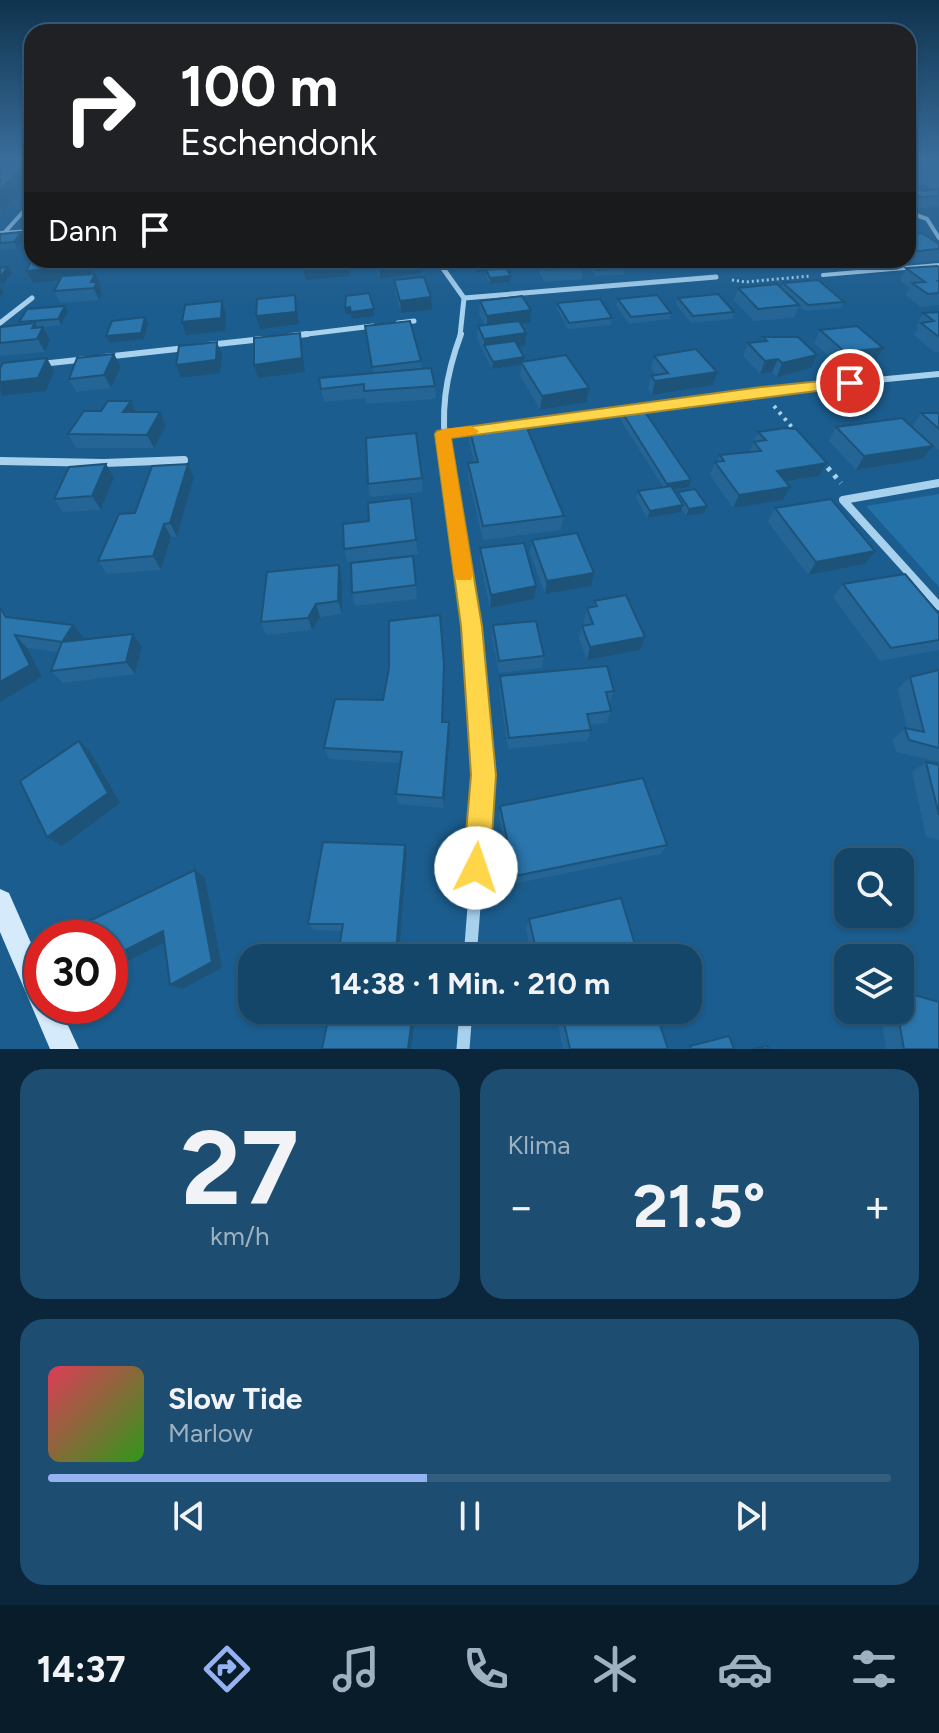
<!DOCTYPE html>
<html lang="de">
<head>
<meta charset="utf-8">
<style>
  :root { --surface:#14466a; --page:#1d4d70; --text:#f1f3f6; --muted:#9db1c1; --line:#335e7e; --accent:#95b2f1 }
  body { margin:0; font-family:Figtree,sans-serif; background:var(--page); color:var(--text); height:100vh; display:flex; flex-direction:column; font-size:30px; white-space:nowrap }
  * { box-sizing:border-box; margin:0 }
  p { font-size:26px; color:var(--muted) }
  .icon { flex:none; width:44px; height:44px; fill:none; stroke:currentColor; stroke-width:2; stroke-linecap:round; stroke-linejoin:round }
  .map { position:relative; height:1049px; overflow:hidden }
  .panel { display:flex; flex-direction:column; gap:20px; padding:20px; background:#0b263a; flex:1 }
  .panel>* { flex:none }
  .hud { position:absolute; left:24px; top:24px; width:892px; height:244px; border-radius:24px; box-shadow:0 2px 6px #0004,0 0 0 2px var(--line); background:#202124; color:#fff; overflow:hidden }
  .buttons { position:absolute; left:834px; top:848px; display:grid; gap:16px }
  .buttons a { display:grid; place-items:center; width:80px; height:80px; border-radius:16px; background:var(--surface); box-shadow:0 2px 6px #0004,0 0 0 2px var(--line); font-size:40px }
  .speed { position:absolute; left:24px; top:920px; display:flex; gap:16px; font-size:40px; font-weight:700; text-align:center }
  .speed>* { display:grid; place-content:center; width:104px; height:104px; border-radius:50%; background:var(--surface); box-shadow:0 2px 6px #0004,0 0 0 2px var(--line); line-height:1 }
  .speed .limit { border:12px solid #d22; background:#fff; color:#111 }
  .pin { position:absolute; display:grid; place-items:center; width:68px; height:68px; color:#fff; margin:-34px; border:4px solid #fff; border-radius:50%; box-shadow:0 2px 8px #0007 }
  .me { position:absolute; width:88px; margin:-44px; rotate:4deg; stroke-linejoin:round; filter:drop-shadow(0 0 6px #0008) }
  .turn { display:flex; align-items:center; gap:28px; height:168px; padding:0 24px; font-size:36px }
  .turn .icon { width:104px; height:104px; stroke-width:2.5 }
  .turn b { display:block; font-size:56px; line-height:68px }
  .then { display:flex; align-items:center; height:76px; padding:0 24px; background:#0003; gap:16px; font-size:30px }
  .big { font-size:60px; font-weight:700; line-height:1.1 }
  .panel .card { flex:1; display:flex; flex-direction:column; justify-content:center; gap:12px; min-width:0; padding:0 28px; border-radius:24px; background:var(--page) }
  .panel .dial { align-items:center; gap:0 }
  .dial b { font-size:104px; line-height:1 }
  .song { display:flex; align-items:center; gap:24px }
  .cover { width:96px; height:96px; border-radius:12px; background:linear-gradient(135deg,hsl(350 70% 55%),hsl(110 70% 35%)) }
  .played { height:8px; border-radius:4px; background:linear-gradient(90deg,var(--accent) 45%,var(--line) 45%) }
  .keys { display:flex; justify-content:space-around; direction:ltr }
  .heat { display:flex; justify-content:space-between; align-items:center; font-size:44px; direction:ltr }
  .panel .tiles { flex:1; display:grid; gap:20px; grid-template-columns:1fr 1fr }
  .card:last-child { grid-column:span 2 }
  .trip { position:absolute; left:238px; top:944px; width:464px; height:80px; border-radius:24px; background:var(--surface); box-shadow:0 2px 6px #0004,0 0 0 2px var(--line); font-weight:700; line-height:80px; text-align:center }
  .dock { display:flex; height:128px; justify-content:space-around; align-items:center; background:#081c2a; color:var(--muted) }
  .dock .icon { width:56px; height:56px }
  .dock .on { color:var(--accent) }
  .dock b { font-size:36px; color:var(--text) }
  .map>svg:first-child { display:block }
</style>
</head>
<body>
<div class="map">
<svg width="939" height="1049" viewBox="0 0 939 1049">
  <rect width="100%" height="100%" fill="#1b5d8e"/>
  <g fill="#2471a8">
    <path d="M908,159H939V191L908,177Z"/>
    <path d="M939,494V587L866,506Z"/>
  </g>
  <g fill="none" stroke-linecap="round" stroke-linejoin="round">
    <path stroke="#a8d1ee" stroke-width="3" stroke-dasharray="2 3" stroke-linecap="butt" d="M732,280L745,282L810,276"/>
    <path stroke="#a8d1ee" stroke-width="4" stroke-dasharray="3 5" stroke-linecap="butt" d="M774,406L796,432"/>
    <path stroke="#a8d1ee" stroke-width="5" stroke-dasharray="4 6" stroke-linecap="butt" d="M821,460L841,483"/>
    <path stroke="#a8d1ee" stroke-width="4" d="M823,275L939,265"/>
    <g stroke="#a8d1ee" stroke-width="4">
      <path d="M0,173L32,171"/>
      <path d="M908,212L927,219L939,238"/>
      <path d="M1,233L32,231"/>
      <path d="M4,233L23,212L32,208"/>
    </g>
    <g stroke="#a8d1ee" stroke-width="5">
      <path d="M437,260L464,298L460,336"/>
      <path d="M464,298L716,277"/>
      <path d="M0,323L32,298"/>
      <path d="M398,323L414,321"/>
      <path d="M291,336L373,326"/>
    </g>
    <g stroke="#a8d1ee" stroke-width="6">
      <path d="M291,336L307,334"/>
      <path d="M208,345L262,339"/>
      <path d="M104,357L186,348"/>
      <path d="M41,364L87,359"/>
      <path d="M515,425L761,391L939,374"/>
      <path d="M443,434L478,430"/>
      <path d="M447,459C440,413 445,377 461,334"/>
    </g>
    <g stroke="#a8d1ee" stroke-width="8">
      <path d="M446,457L469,613"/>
      <path d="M0,461L104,463L184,460"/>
      <path d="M939,483L843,500L939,606"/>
    </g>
    <path stroke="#a8d1ee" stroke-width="10" d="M469,611L484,775L482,807"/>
    <g stroke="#a8d1ee" stroke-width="13">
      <path d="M470,958L482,805"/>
      <path d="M463,1049L466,1010"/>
    </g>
    <path fill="#d5eafa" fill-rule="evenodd" d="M0,889L9,893L42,968V1006H59L79,1049H50L0,932Z"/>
  </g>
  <g fill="#246595">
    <path d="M4,159H32V164H28L32,173V179L2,212H0V163H6Z"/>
    <path d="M908,184L924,191L939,189V207L917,208L908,204Z"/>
    <path d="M0,234L24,238L17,248L0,250Z"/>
    <path d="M908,235L939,244V260L912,263L908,260Z"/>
    <path d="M372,260H420L421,273L380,279Z"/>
    <path d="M462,260H508L507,266L493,269L510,282L490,284L486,276V270L475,273Z"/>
    <path d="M540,260L583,267L582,279L545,282L539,272Z"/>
    <path d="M589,260H619L625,268L624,274L596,276L588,264Z"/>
    <path d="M642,260H683L681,266L650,269Z"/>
    <path d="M695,260H728L698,262Z"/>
    <path d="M751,260H792L790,266L761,269Z"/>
    <path d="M805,260H850L847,267L817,270Z"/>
    <path d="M939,267V305L921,307L905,295L910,288L900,281L906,268Z"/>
    <path d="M93,269L91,274H95L101,286L100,288L102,294L99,300L60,303L54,291L59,280L33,283L26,271Z"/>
    <path d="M394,280L431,297L432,310L401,313L395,293Z"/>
    <path d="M783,283L844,302L841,308L805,311L799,306L794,318L754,321L734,300L738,288H781Z"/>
    <path d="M678,298L734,312L732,319L691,323L676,304Z"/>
    <path d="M618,299L671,313L670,319L629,324L616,305Z"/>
    <path d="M480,301L530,323L521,324L525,346L518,347L524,362L589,388L587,402L540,410L520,375L521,365L492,369L477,339L478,326L485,325L479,314Z"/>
    <path d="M557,303L612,318L611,325L568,329L557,309Z"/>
    <path d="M68,312L61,325L37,328L43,327L50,340L45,352L0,356V328L20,325L19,322Z"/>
    <path d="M939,312V352L935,353L914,335L918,328L916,326L923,313Z"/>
    <path d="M365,326L421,361L422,369L435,386L436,399L366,404L365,398L324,402L319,378L373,373Z"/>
    <path d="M820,330L883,348L876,361L838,365L814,343Z"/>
    <path d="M763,337L817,355L811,368L777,377L772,372L760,374L743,356L748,343L761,341Z"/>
    <path d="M114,354L121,367L111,388L76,392L69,379Z"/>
    <path d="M654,356L717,372L713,385L652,395L648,389L651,376L656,375L651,369Z"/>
    <path d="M131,401L136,412H160L166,426L154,448H76L68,434L101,411Z"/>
    <path d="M622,412L691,480L689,487L673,490L677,495L678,492L707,506L704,513L686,516L682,509L681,512L647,518L636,498L638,491L663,487L620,419Z"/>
    <path d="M921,413H939V451L912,427Z"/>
    <path d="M469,427L564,516L561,530L483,540L468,477V463H474L469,441Z"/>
    <path d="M836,427L933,446L923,459L856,470L829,441Z"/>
    <path d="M758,432L827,463L819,476L786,482L783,500L733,508L710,475L715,462H717L720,455L749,452Z"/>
    <path d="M106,464L114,478L101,510L63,512L54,499Z"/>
    <path d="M188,464L194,477L177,537H171L161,570L107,574L98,561L135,513Z"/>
    <path d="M422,478L423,492L370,497L368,484Z"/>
    <path d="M775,508L865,564L808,575L768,522Z"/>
    <path d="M416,540L418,554L347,562L344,549Z"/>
    <path d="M532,540L591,586L545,594L530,553Z"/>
    <path d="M480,548L534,599L490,608L480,561Z"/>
    <path d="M413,556L417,599L355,606L352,593Z"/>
    <path d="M342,579V614L320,617L312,630L266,635L261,622Z"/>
    <path d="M843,584L939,614V650L880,661L833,597Z"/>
    <path d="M594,601L640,650L587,660L579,639L582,626L585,625L584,621L587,608L593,607Z"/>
    <path d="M0,608L10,618L84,638L82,640L142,647L135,674L63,683L51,671L58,652L27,648L42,677L0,702Z"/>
    <path d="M493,625L544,656L542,668L499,673L492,638Z"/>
    <path d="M939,670V762L896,752L892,740L905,728L907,729L898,689L910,677Z"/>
    <path d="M500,676L614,691L609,703L611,711L607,723L590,725L591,730L587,741L508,749L499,688Z"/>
    <path d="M444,677L443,722L450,733L444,808L398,804L396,794L400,763L329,759L324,748L383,700Z"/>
    <path d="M926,762L939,765V840L926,837L912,772Z"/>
    <path d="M500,806L667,845L661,854L513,884L499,815Z"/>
    <path d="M405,845L407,853L399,957L344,955L339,949L342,931L314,930L308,924Z"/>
    <path d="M529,919L639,958H532L526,929Z"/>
    <path d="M543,1010H655L668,1049H563L556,1015L545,1017Z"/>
    <path d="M880,1010H900L939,1049H886Z"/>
  </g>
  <g fill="#1d5379">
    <path d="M27,162L32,173V179L2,212L0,208V190Z"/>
    <path d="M21,232L24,238L17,248L14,242Z"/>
    <path d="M86,260H89L93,269L89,277L33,283L26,271Z"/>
    <path d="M478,260H508L507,266L475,273V261Z"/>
    <path d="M420,261L421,273L380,279L379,266Z"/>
    <path d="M348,263L350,276L306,280L303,268Z"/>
    <path d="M8,267L12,273L2,285L0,281V277Z"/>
    <path d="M95,274L101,286L100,288L102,294L99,300L91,282Z"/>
    <path d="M511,276L510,282L490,284V278Z"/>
    <path d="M0,286L4,293L0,298Z"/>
    <path d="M295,295L299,324L260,329L256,316Z"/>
    <path d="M431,297L432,310L401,313L400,301Z"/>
    <path d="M222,301L226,314L225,331L186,335L182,322Z"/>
    <path d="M65,306L68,312L61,325L58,319Z"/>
    <path d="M350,307L351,314H346L345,308Z"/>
    <path d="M374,309V316L352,319L351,312Z"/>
    <path d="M531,310L530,323L487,328V316Z"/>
    <path d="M145,317L148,324L144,339L110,343L106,336Z"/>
    <path d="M35,323L40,333L43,327L50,340L45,352L32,328Z"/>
    <path d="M300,333L305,372L258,378L254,365Z"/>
    <path d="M526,333L525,346L487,351L484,345V339Z"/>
    <path d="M217,342L222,355L220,373L181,378L176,365Z"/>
    <path d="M883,348L876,361L838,365L845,352Z"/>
    <path d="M114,354L121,367L111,388L104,375Z"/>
    <path d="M817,355L811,368L777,377L782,363Z"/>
    <path d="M524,357V364L521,362V365L492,369L493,362Z"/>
    <path d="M47,358L54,371L46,391L1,396L0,382Z"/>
    <path d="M778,359L772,372L760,374L765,361Z"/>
    <path d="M717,372L713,385L652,395L655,381Z"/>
    <path d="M589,388L587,402L540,410L542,396Z"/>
    <path d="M131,401L137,414L123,412Z"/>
    <path d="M160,412L166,426L154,448L147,435Z"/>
    <path d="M933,446L923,459L856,470L864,456Z"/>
    <path d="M827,463L819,476L770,484L777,471Z"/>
    <path d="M106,464L114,478L101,510L92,496Z"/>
    <path d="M188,464L194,477L177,537L170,523Z"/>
    <path d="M691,480L689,487L665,491L667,484Z"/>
    <path d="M790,487L783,500L733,508L739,495Z"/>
    <path d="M683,505L681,512L647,518L650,511Z"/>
    <path d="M707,506L704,513L686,516L689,509Z"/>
    <path d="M164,524L171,537L161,570L153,556Z"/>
    <path d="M875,551L865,564L808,575L816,562Z"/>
    <path d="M339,565L342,579V614L338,601Z"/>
    <path d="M594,573L591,586L545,594L547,581Z"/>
    <path d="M536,586L534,599L490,608L491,595Z"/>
    <path d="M316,604L320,617L312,630L308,618Z"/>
    <path d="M73,625L84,638L73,655L62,642Z"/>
    <path d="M133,634L142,647L135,674L126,662Z"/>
    <path d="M15,635L27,648L42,677L0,702V682Z"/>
    <path d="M645,637L640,650L587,660L590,647Z"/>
    <path d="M444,665V677L443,733L442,722Z"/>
    <path d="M449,722L450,733L444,808L443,798Z"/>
    <path d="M79,741L91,753L120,803L62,846L47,837Z"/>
    <path d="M405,845L407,853L399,957L396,951Z"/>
    <path d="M195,870L205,878L222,968L182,989L170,985Z"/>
    <path d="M163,931L174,938L110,970V958Z"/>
    <path d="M413,1010H416L411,1049H408Z"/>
  </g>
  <g fill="#2a76ad" stroke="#1d5379" stroke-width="2">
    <path d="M27,162L0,190V163Z"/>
    <path d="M908,184L924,191L939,189V196L922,197L908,192Z"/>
    <path d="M21,232L14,242L0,243V234Z"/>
    <path d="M922,233L939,244V249L918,251L908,244V235Z"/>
    <path d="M32,260H86L84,265L26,271Z"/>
    <path d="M317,260H347L348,263L303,268L302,262Z"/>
    <path d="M376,260H420V261L379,266Z"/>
    <path d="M540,260H579L583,267L546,270Z"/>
    <path d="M590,260H619L625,268L597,270Z"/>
    <path d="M937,266L939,267V281H938L939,282V293L928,294L912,283L925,282L906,268Z"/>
    <path d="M8,267L0,277V268Z"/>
    <path d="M506,268L511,276L490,278L486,270Z"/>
    <path d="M95,274L91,282H97L94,288L54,291L62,276Z"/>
    <path d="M424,277L431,297L400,301L394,280Z"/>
    <path d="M818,280L844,302L808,305L783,283Z"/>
    <path d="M777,284L799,305L758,309L738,288Z"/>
    <path d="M369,293L374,309L351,312L350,307L345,308L346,296Z"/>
    <path d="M718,294L734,312L693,316L678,298Z"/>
    <path d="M295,295L296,312L256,316L257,299Z"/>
    <path d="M657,295L671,313L631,317L618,299Z"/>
    <path d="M522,296L531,310L487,316L480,301Z"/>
    <path d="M600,299L612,318L569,323L557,303Z"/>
    <path d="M222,301L221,318L182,322L185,305Z"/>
    <path d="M65,306L58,319L19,322L27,309Z"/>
    <path d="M939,312V337L921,323L934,321L923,313Z"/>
    <path d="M145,317L141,333L106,336L112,321Z"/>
    <path d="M410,321L421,361L372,367L365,326Z"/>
    <path d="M519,321L526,333L484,339L478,326Z"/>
    <path d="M35,323L32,328L43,327L37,339L0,343V328L1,327Z"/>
    <path d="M857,326L883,348L845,352L820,330Z"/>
    <path d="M300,333L302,358L254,365V338Z"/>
    <path d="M763,337H798L817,355L782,363L778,359L765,361L748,343L767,341Z"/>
    <path d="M515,341L524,357L493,362L484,345Z"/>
    <path d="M217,342L216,360L176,365L179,346Z"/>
    <path d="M696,349L717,372L655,381L651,376L668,373L654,356Z"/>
    <path d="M114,354L104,375L69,379L77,358Z"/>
    <path d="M566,355L589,388L542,396L521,362Z"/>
    <path d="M47,358L38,378L0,382V368L3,363Z"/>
    <path d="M431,368L435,386L364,391V384L321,389L319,378Z"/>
    <path d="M108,401H131L123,412H160L147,435L68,434L84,411H101Z"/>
    <path d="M643,409L691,480L667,484L622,412Z"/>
    <path d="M921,413H939V429Z"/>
    <path d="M902,418L933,446L864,456L836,427Z"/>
    <path d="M524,421L564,516L483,526L468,463L478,462L469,427Z"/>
    <path d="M785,428L796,429L827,463L777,471L790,487L739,495L715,462L724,461L720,455L761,451L754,442L766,440L758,432Z"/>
    <path d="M416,433L422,478L368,484L366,438Z"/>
    <path d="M106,464L92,496L54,499L69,467Z"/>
    <path d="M188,464L170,523L164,524L153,556L98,561L119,514L135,513L152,466Z"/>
    <path d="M671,486L683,505L650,511L638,491Z"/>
    <path d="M695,489L707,506L689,509L678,492Z"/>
    <path d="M411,498L416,540L344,549L343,524L369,521L368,503Z"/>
    <path d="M831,499L875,551L816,562L775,508Z"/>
    <path d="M577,533L594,573L547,581L532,540Z"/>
    <path d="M524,543L536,586L491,595L480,548Z"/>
    <path d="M413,556L416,585L352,593L351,563Z"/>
    <path d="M339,565L338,601L316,604L308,618L261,622L267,572Z"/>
    <path d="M905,574L939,614V640L891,648L843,584Z"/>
    <path d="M626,595L645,637L590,647L582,626L593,624L587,608L597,606L594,601Z"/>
    <path d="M0,608L6,617L73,625L62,642L15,635L30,665L0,682Z"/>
    <path d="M440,615L444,665L442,722H449L443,798L396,794L402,752L324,748L335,699L383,700L389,668V621Z"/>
    <path d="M536,621L544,656L499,661L493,625Z"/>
    <path d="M133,634L126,662L51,671L62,642Z"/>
    <path d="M607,666L614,691L606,692L611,711L587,714L591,730L509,738L500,676Z"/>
    <path d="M939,670V748L909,740L905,728L924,732L910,677Z"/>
    <path d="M79,741L108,793L47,837L20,781Z"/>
    <path d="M926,762L939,765V815Z"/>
    <path d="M643,778L667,845L515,876L500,806Z"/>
    <path d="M323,842L405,845L396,951L339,949L343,924H308Z"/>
    <path d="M195,870L212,962L170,985L163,931L110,958V938H88L87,922Z"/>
    <path d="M621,898L639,958H538L529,919Z"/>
    <path d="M900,991L939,1002V1049H904L897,1010H900Z"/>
    <path d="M330,1010H413L408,1049H322Z"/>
    <path d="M561,1010H655L668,1049H570Z"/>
    <path d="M729,1036L734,1049H691L690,1046Z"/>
    <path d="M767,1046L769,1049H753Z"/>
  </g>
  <linearGradient id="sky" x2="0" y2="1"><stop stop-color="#0f334e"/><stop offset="0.52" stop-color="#396d9b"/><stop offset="1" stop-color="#396d9b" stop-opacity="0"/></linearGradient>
  <rect width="939" height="306" fill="url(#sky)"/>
  <path fill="#ffd54a" stroke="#a68a30" stroke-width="2" d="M850,378L855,380V386L451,438L482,626L496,775L490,868L486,878L476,882L467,878L463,868L471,775L461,626L435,434L437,431L761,387Z"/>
  <path fill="#f59e0b" d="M471,426L479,431L476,434L451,438L473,574L471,580H457L454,574L435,434L443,429Z"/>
</svg>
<div class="buttons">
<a><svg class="icon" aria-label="search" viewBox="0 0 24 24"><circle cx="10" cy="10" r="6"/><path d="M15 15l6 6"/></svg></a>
<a><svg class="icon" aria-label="layers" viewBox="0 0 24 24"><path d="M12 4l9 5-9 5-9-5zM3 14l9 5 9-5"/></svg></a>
</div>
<div class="speed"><div class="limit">30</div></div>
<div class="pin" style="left:850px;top:383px;background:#d93025"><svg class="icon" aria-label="arrive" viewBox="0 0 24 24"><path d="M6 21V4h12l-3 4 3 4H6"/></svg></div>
<svg class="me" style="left:476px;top:868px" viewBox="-20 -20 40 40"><circle r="19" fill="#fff"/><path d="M0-13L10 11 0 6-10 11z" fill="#ffd54a"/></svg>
<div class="trip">14:38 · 1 Min. · 210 m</div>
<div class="hud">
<div class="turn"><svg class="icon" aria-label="right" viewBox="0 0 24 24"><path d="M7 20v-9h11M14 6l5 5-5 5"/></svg><div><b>100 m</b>Eschendonk</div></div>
<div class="then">Dann<svg class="icon" aria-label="arrive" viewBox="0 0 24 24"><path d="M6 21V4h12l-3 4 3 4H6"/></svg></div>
</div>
</div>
<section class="panel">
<div class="tiles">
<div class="card dial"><b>27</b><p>km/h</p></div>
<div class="card"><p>Klima</p>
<div class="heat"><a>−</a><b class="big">21.5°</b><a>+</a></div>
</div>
<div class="card">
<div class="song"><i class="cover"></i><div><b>Slow Tide</b><p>Marlow</p></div></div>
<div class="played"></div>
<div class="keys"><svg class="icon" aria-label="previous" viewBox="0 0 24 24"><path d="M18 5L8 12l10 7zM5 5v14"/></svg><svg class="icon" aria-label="pause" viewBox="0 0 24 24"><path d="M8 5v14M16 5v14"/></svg><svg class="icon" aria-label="next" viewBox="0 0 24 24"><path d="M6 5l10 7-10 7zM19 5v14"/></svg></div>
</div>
</div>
</section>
<nav class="dock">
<b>14:37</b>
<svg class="icon on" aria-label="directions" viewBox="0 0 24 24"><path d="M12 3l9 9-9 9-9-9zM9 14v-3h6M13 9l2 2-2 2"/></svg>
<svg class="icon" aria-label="music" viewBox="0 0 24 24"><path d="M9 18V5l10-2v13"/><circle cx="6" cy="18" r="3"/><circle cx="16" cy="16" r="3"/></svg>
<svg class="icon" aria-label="phone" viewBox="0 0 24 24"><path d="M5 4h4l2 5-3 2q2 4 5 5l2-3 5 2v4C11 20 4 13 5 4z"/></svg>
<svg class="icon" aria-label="climate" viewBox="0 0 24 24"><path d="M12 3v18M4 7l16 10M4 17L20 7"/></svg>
<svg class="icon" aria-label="car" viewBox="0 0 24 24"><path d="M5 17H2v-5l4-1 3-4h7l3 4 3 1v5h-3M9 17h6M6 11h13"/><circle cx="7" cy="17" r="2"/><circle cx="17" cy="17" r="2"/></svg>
<svg class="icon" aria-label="filters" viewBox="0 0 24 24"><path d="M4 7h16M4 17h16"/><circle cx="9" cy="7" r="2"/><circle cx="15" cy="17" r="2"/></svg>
</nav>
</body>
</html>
